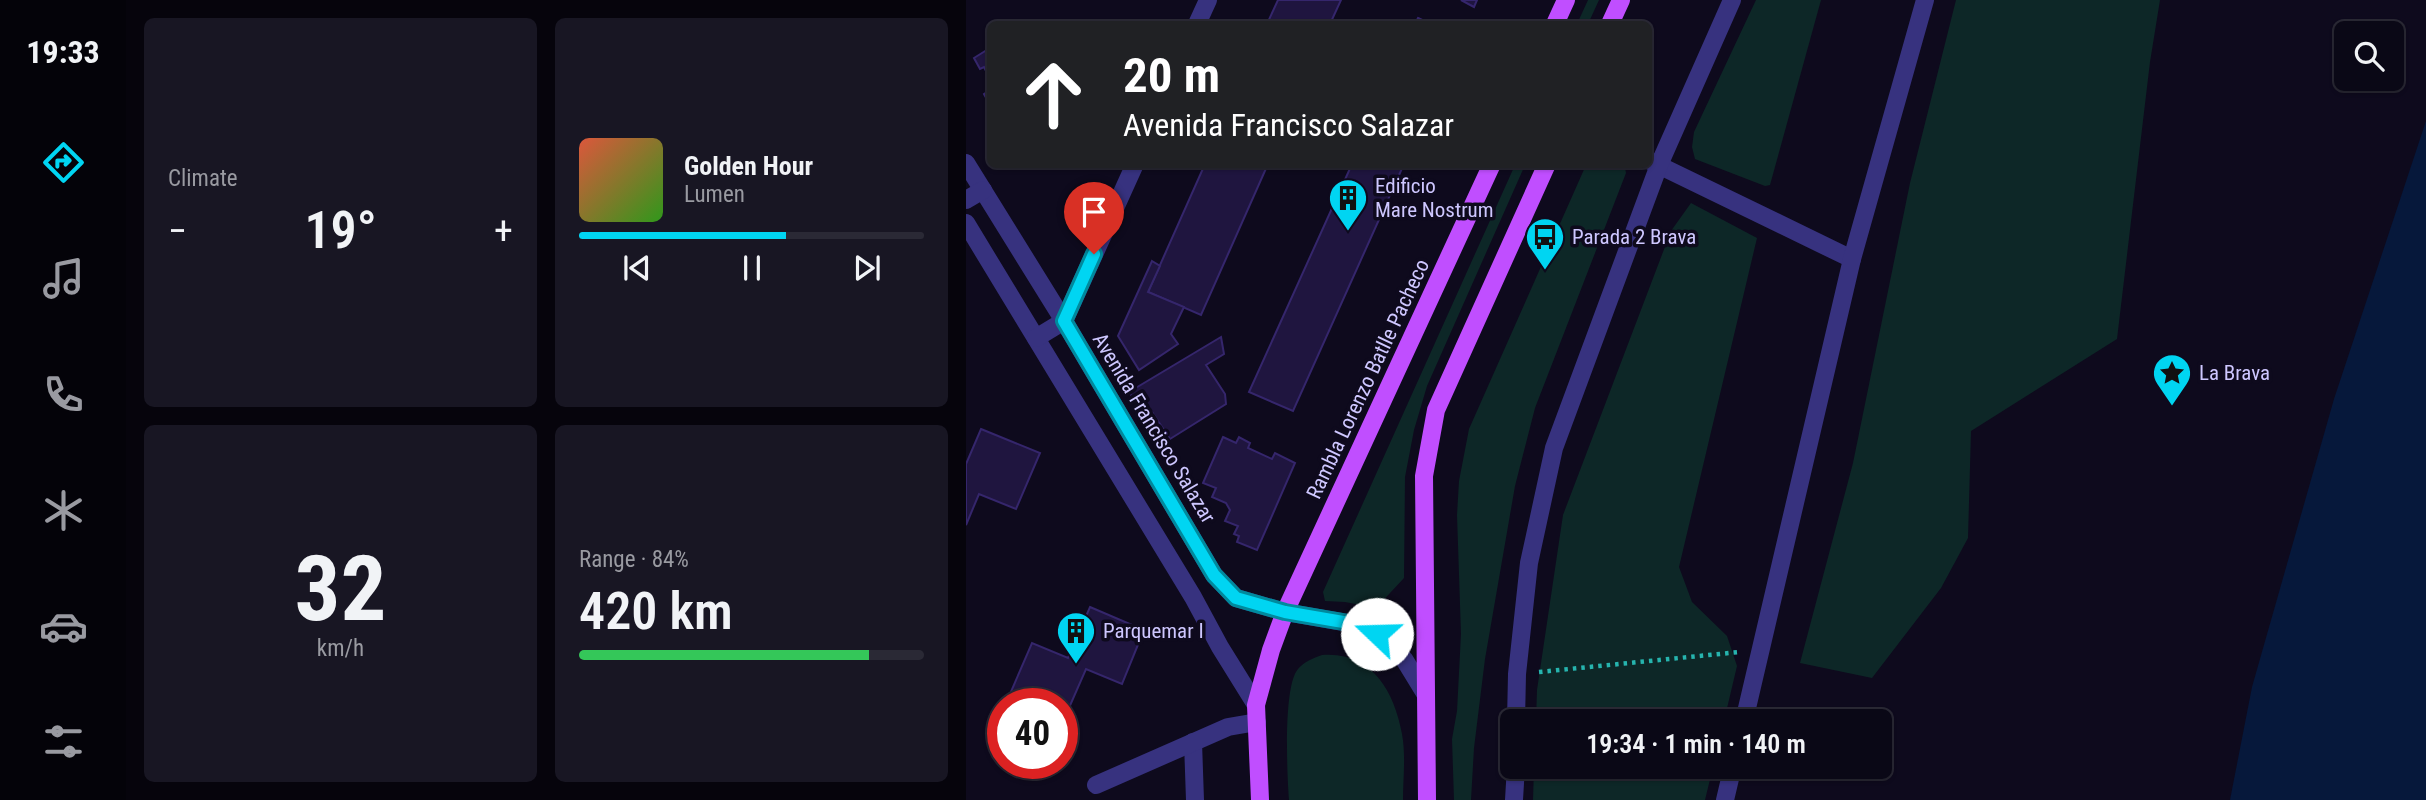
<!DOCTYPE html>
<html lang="en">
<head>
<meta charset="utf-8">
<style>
  :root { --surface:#0a0816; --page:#181623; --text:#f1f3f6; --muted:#999aa1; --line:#2a2935; --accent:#00d5f2 }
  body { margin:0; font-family:"Roboto Condensed",sans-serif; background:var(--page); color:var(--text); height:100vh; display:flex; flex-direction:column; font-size:26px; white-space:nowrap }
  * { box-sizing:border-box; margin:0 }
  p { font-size:23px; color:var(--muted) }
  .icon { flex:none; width:38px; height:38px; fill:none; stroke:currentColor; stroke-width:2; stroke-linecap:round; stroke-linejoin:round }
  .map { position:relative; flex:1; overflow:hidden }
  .side { display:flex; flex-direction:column; gap:18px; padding:18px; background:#06040c; width:840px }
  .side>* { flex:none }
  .guide { position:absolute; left:21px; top:21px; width:665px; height:147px; border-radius:10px; box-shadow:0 2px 5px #0004,0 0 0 2px var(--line); background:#202124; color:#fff; overflow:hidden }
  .controls { position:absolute; left:1368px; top:21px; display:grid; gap:14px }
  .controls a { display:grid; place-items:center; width:70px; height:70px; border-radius:10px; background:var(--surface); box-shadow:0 2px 5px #0004,0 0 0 2px var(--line); font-size:35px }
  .speed { position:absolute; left:21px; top:688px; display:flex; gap:14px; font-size:35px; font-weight:700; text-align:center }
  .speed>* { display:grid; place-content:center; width:91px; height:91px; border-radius:50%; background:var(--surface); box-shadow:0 2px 5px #0004,0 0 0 2px var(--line); line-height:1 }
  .speed .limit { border:10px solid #d22; background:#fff; color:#111 }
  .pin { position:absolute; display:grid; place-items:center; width:60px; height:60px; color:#fff; margin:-72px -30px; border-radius:50% 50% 50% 0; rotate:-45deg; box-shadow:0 0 7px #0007 }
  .pin .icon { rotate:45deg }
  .me { position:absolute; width:77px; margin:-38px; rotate:291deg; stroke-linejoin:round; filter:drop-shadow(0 0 5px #0008) }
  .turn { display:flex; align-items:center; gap:24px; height:147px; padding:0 21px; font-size:32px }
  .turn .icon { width:91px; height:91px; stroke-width:2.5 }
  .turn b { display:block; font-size:49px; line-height:60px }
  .big { font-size:52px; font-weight:600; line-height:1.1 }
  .side .widget { flex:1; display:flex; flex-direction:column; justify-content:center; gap:10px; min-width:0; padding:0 24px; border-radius:10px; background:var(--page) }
  .side .dial { align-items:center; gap:0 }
  .dial b { font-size:91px; line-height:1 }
  .song { display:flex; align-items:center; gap:21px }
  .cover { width:84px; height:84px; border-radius:10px; background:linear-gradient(135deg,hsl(10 70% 55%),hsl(110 70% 35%)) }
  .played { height:7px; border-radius:4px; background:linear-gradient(90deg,var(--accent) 60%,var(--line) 60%) }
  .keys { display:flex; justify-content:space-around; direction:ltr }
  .heat { display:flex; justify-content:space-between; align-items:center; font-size:38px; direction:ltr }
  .charge { height:10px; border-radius:5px; background:linear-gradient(90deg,#34c759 84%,var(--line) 0) }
  .side .tiles { flex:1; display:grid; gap:18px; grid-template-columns:repeat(2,1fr) }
  .trip { position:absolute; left:534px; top:709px; width:392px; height:70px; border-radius:10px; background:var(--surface); box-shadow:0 2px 5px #0004,0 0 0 2px var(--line); font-weight:600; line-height:70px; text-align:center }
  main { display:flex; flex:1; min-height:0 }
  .tab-bar { display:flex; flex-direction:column; width:126px; justify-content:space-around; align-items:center; background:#040309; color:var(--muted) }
  .tab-bar .icon { width:49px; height:49px }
  .tab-bar .active { color:var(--accent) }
  .tab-bar b { font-size:32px; color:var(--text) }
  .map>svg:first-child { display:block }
</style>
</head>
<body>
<main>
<nav class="tab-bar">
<b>19:33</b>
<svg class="icon active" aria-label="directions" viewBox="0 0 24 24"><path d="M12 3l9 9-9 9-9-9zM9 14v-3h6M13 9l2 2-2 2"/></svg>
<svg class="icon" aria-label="music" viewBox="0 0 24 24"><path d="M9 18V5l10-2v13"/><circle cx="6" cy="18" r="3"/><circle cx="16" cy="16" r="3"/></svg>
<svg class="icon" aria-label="phone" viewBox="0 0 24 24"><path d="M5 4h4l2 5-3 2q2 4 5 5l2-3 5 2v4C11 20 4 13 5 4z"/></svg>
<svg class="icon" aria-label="climate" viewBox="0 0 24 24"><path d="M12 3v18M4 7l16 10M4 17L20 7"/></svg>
<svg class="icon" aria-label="car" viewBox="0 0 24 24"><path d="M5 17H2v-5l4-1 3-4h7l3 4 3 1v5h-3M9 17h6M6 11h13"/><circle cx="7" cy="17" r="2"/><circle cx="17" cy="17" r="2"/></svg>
<svg class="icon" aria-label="filters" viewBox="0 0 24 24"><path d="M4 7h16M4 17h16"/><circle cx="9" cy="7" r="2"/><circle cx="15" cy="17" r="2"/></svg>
</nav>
<section class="side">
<div class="tiles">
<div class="widget"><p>Climate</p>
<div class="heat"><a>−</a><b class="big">19°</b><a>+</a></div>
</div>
<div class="widget">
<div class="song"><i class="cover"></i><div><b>Golden Hour</b><p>Lumen</p></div></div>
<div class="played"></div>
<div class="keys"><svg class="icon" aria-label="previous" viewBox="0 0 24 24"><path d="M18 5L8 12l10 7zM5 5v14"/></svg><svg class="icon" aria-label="pause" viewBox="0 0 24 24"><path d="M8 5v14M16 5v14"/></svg><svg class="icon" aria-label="next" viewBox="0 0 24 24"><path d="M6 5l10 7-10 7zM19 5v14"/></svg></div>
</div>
<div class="widget dial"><b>32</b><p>km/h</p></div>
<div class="widget"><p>Range · 84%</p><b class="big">420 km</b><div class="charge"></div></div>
</div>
</section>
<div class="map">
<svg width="1460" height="800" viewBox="0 0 1460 800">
  <rect width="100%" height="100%" fill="#0e0a1d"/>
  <g fill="#0d2727">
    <path d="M622,0H633L622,24H611Z"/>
    <path d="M790,0H855L804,185L799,186L729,159L726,147L728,132Z"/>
    <path d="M990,0H1194L1184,62L1151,339L1005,431L1002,538L975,588L906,678L834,663L887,463L944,183Z"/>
    <path d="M549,165H559L461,386L448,430L439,477L438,578L410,608L379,602L359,601L357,592Z"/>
    <path d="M620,165H651L659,168L660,173L569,408L549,486L519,659L508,748L505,800H488L486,739L491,711L495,634L491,515L493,481L503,429Z"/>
    <path d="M725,203L791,238L713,567L726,602L761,636L771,666L758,721H570L571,690L597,515L705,231Z"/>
    <path d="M356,655C405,651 428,690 436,734C440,755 437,779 437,800H323C321,775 317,686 332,669C338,662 347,658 356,655Z"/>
    <path d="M568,767V766L747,767L739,800H567Z"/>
  </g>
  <path fill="#06183b" d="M1460,121V800H1264L1286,687L1368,399Z"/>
  <g fill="#1f153f" stroke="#35266c" stroke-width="2">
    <path d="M312,0H375L364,24H301Z"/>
    <path d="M495,0H511L508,7Z"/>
    <path d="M452,18L465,24H449Z"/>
    <path d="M24,48V79L18,67L14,69L8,58Z"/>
    <path d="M24,90V105L18,94Z"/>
    <path d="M239,164H302L235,315L182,292Z"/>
    <path d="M386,164H438L327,411L283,392Z"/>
    <path d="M186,261L194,266L182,292L218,307L205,334L212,344L173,370L152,336Z"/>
    <path d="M255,337L258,354L240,365L259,394L260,404L204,439L186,412L179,416L163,392Z"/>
    <path d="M15,429L74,453L50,509L13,494L0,525V464Z"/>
    <path d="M257,437L270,443L273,437L284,443L282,448L306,459L309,453L329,463L291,550L271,542L273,536L268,534L272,526L259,521L264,510L260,503L246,497L250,488L237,483Z"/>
    <path d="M124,607L178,630L156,684L120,669L99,717L96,716V704H66L44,694L66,643L102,658Z"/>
  </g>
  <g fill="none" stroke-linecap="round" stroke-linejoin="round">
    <path stroke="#26b4ae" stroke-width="4.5" stroke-dasharray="3.5 5" stroke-linecap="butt" d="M573,672L773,652"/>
    <g stroke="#37327f" stroke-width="18">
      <path d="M231,24L242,0"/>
      <path d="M682,160L886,259"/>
      <path d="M0,163L98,321L248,575L270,598L319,612L382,623L411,634L438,659L460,695"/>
      <path d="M0,200L17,190"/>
      <path d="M0,223L227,597L254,647L290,705"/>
      <path d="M70,338L98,321L169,164"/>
      <path d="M550,721L551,674L563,563L588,448L693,165L766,0"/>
      <path d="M778,721L886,259L959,0"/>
      <path d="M227,742L229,800"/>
      <path d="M130,785L262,727L291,722"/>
      <path d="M548,800L550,766"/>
      <path d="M759,800L767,766"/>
    </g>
    <g stroke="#c04eff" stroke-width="18">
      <path d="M589,24L600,0"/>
      <path d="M644,24L655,0"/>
      <path d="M294,800L290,705L305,650L319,612L526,164"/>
      <path d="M461,800L458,476L470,410L581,164"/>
    </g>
  </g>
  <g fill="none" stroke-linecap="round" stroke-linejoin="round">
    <g stroke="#008a9d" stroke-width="18">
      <path id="route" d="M128,254L98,321L248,575L270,598L319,612L383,623L411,634"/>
    </g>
    <use href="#route" stroke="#00d5f2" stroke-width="12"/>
  </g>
  <defs>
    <g id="building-pin" transform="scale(2.0125)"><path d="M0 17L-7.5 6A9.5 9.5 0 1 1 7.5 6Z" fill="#00d5f2" stroke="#0e0a1d"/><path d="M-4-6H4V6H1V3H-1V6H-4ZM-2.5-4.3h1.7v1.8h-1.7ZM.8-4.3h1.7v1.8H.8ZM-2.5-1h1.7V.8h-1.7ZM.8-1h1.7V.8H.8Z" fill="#111"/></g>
    <g id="bus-pin" transform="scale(2.0125)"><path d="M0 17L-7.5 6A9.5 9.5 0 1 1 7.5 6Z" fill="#00d5f2" stroke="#0e0a1d"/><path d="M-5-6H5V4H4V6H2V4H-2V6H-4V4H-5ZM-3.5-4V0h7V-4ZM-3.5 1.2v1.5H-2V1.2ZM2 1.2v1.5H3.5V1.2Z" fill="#111"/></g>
    <g id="sight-pin" transform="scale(2.0125)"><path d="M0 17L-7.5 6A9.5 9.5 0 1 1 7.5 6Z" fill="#00d5f2" stroke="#0e0a1d"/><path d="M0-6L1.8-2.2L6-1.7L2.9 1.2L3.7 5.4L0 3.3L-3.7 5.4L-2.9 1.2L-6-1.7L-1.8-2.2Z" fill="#111"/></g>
  </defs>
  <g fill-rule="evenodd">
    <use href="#building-pin" x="382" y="198"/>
    <use href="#bus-pin" x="579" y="237"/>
    <use href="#sight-pin" x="1206" y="373"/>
    <use href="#building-pin" x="110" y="631"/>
  </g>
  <g text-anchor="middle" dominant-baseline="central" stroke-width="7" stroke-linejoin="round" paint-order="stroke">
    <g font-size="21" fill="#cec7ff" stroke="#0e0a1d" text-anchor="start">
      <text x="409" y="186">Edificio<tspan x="409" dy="24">Mare Nostrum</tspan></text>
      <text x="606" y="237">Parada 2 Brava</text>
      <text x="1233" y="373">La Brava</text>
      <text x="137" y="631">Parquemar I</text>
    </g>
    <g font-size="21" fill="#cec7ff" stroke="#0e0a1d">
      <text transform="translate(402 379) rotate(-65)">Rambla Lorenzo Batlle Pacheco</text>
      <text transform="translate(188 428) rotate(59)">Avenida Francisco Salazar</text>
    </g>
  </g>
</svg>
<div class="controls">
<a><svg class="icon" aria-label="search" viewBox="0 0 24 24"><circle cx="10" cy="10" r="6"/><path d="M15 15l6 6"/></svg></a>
</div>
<div class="speed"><div class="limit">40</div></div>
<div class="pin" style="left:128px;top:254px;background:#d93025"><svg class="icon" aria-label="arrive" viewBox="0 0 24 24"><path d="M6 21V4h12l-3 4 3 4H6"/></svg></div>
<svg class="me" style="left:411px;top:634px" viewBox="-20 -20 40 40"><circle r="19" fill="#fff"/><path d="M0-13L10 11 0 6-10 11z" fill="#00d5f2"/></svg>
<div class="trip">19:34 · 1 min · 140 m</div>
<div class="guide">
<div class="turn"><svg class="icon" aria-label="ahead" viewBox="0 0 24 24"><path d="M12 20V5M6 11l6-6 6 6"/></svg><div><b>20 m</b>Avenida Francisco Salazar</div></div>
</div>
</div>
</main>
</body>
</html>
